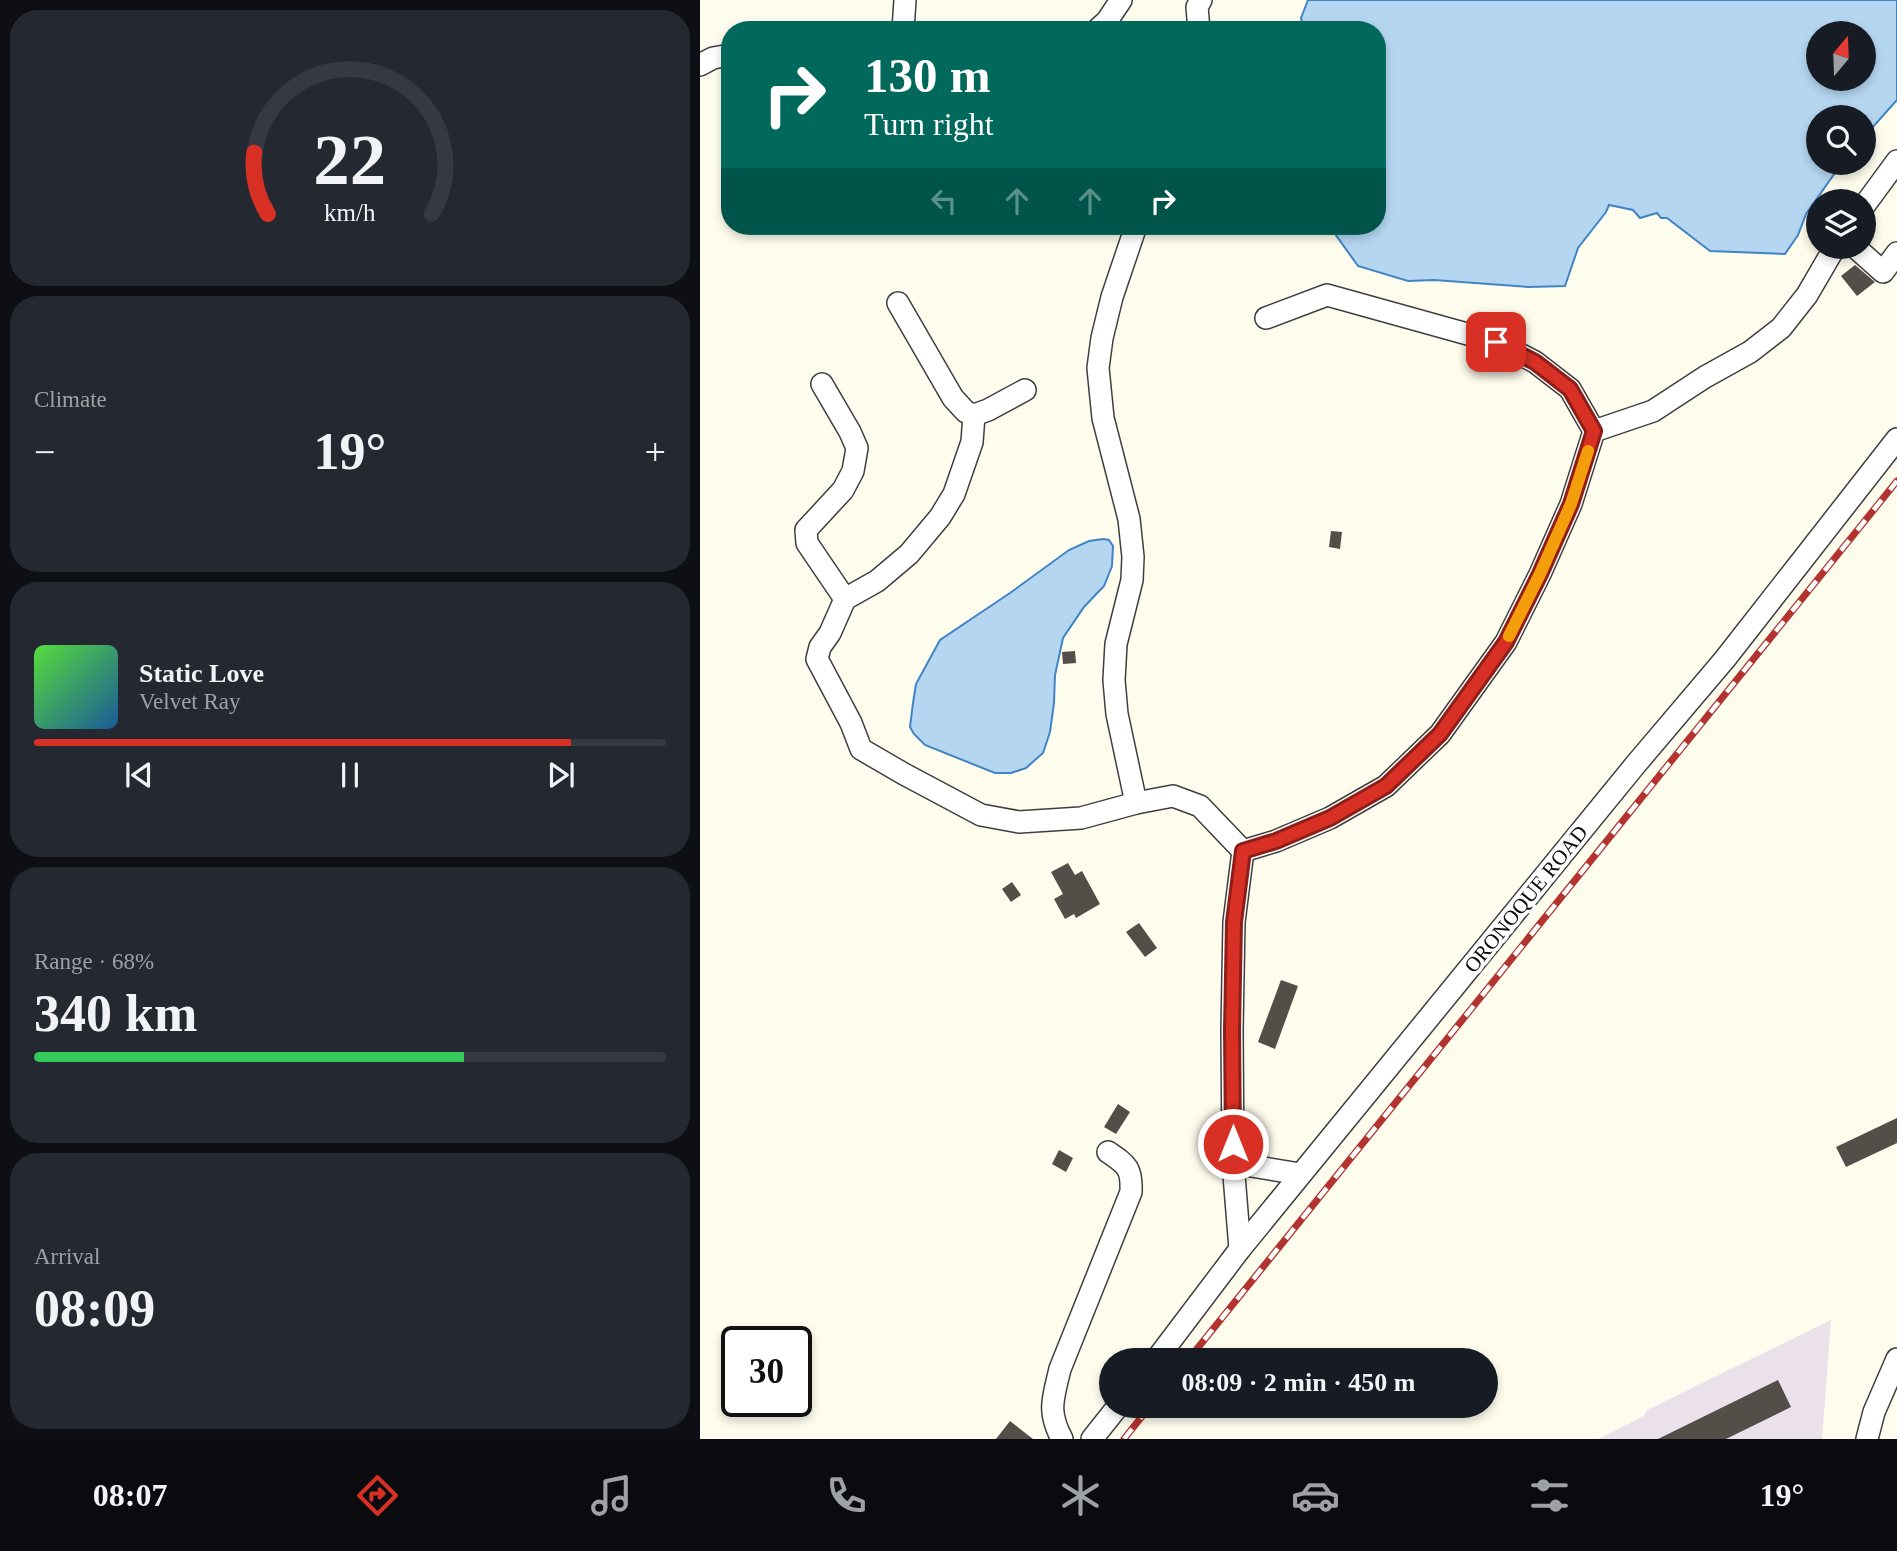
<!DOCTYPE html>
<html lang="en">
<head>
<meta charset="utf-8">
<style>
  :root { --surface:#171b24; --page:#242831; --text:#f1f3f6; --muted:#9ea1a6; --line:#363941; --accent:#d93025 }
  body { margin:0; font-family:Georgia,serif; background:var(--page); color:var(--text); height:100vh; display:flex; flex-direction:column; font-size:26px; white-space:nowrap }
  * { box-sizing:border-box; margin:0 }
  p { font-size:23px; color:var(--muted) }
  .icon { flex:none; width:38px; height:38px; fill:none; stroke:currentColor; stroke-width:2; stroke-linecap:round; stroke-linejoin:round }
  .map { position:relative; flex:1; overflow:hidden }
  .sheet { display:flex; flex-direction:column; gap:10px; padding:10px; background:#0d0f14; width:700px }
  .sheet>* { flex:none }
  .top-card { position:absolute; left:21px; top:21px; width:665px; height:214px; border-radius:28px; box-shadow:0 4px 10px #0003; background:#00695c; color:#fff; overflow:hidden }
  .needle { width:46px; rotate:19deg }
  .buttons { position:absolute; left:1106px; top:21px; display:grid; gap:14px }
  .buttons a { display:grid; place-items:center; width:70px; height:70px; border-radius:50%; background:var(--surface); box-shadow:0 4px 10px #0003; font-size:35px }
  .speed { position:absolute; left:21px; top:1326px; display:flex; gap:14px; font-size:35px; font-weight:700; text-align:center }
  .speed>* { display:grid; place-content:center; width:91px; height:91px; border-radius:50%; background:var(--surface); box-shadow:0 4px 10px #0003; line-height:1 }
  .speed .limit { border:4px solid #111; border-radius:10px; background:#fff; color:#111 }
  .pin { position:absolute; display:grid; place-items:center; width:60px; height:60px; color:#fff; margin:-30px; border-radius:14px; box-shadow:0 4px 10px #0006 }
  .me { position:absolute; width:77px; margin:-38px; rotate:0deg; stroke-linejoin:round; filter:drop-shadow(0 0 5px #0008) }
  .turn { display:flex; align-items:center; gap:24px; height:147px; padding:0 28px; font-size:32px }
  .turn .icon { width:91px; height:91px; stroke-width:2.5 }
  .turn b { display:block; font-size:49px; line-height:60px }
  .lanes { display:flex; align-items:center; height:66px; padding:0 28px; background:#0003; justify-content:center; gap:35px; direction:ltr }
  .lanes .off { opacity:.35 }
  .big { font-size:52px; font-weight:700; line-height:1.1 }
  .sheet .tile { flex:1; display:flex; flex-direction:column; justify-content:center; gap:10px; min-width:0; padding:0 24px; border-radius:28px; background:var(--page) }
  .sheet .dial { align-items:center; gap:0 }
  .dial svg { height:182px; overflow:visible; fill:none; stroke:var(--line); stroke-width:7; stroke-linecap:round; text-anchor:middle }
  .dial text { fill:var(--text); stroke:none }
  .song { display:flex; align-items:center; gap:21px }
  .cover { width:84px; height:84px; border-radius:10px; background:linear-gradient(135deg,hsl(110 70% 55%),hsl(210 70% 35%)) }
  .played { height:7px; border-radius:4px; background:linear-gradient(90deg,var(--accent) 85%,var(--line) 85%) }
  .keys { display:flex; justify-content:space-around; direction:ltr }
  .heat { display:flex; justify-content:space-between; align-items:center; font-size:38px; direction:ltr }
  .charge { height:10px; border-radius:5px; background:linear-gradient(90deg,#34c759 68%,var(--line) 0) }
  .trip { position:absolute; left:399px; top:1348px; width:399px; height:70px; border-radius:35px; background:var(--surface); box-shadow:0 4px 10px #0003; font-weight:700; line-height:70px; text-align:center }
  .tabs { display:flex; height:112px; justify-content:space-around; align-items:center; background:#090b0e; color:var(--muted) }
  .tabs .icon { width:49px; height:49px }
  .tabs .current { color:var(--accent) }
  .tabs b { font-size:32px; color:var(--text) }
  main { display:flex; flex:1; min-height:0 }
  .map>svg:first-child { display:block }
</style>
</head>
<body>
<main>
<section class="sheet">
<div class="tile dial"><svg viewBox="0 0 100 80">
<path d="M14 69A42 42 0 1 1 86 69"/>
<path d="M14 69A42 42 0 0 1 8 42" stroke="#d93025"/>
<text x="50" y="56" font-size="32" font-weight="700">22</text>
<text x="50" y="72" font-size="11">km/h</text>
</svg></div>
<div class="tile"><p>Climate</p>
<div class="heat"><a>−</a><b class="big">19°</b><a>+</a></div>
</div>
<div class="tile">
<div class="song"><i class="cover"></i><div><b>Static Love</b><p>Velvet Ray</p></div></div>
<div class="played"></div>
<div class="keys"><svg class="icon" aria-label="previous" viewBox="0 0 24 24"><path d="M18 5L8 12l10 7zM5 5v14"/></svg><svg class="icon" aria-label="pause" viewBox="0 0 24 24"><path d="M8 5v14M16 5v14"/></svg><svg class="icon" aria-label="next" viewBox="0 0 24 24"><path d="M6 5l10 7-10 7zM19 5v14"/></svg></div>
</div>
<div class="tile"><p>Range · 68%</p><b class="big">340 km</b><div class="charge"></div></div>
<div class="tile"><p>Arrival</p><b class="big">08:09</b></div>
</section>
<div class="map">
<svg width="1197" height="1439" viewBox="0 0 1197 1439">
  <rect width="100%" height="100%" fill="#fefced"/>
  <path fill="#eae1ea" d="M1131,1320L1122,1439H898L944,1416L947,1410Z"/>
  <g fill="#b5d6f1" stroke="#4184c3" stroke-width="2" fill-rule="evenodd">
    <path d="M608,0H1197V100L1164,137V117H1118V163H1142L1106,214L1098,235L1085,254L1010,251L967,218H961L957,213L940,218L933,210L909,205L906,212L878,248L865,286L829,287L734,280L708,281L658,266L633,231L632,226H677V30H604L601,18ZM1118,33H1164V79H1118Z"/>
    <path d="M403,539L409,540L413,546L412,566L404,586L384,607L363,638L355,675L354,703L350,732L343,753L326,768L311,773H295L225,745L214,734L210,727L213,703L216,684L240,640L310,593L369,550L389,541Z"/>
  </g>
  <g fill="#544e49">
    <path d="M1155,265L1175,282L1157,296L1141,276Z"/>
    <path d="M631,531L642,532L640,549L629,547Z"/>
    <path d="M375,651L376,663L363,664L362,652Z"/>
    <path d="M368,863L375,875L382,871L400,904L376,918L374,914L365,919L354,899L363,894L351,872Z"/>
    <path d="M312,882L321,895L311,902L302,889Z"/>
    <path d="M439,923L457,948L445,957L426,932Z"/>
    <path d="M581,980L598,986L575,1049L558,1042Z"/>
    <path d="M418,1104L430,1112L416,1134L404,1127Z"/>
    <path d="M1197,1118V1143L1146,1167L1136,1147Z"/>
    <path d="M359,1150L373,1158L366,1172L352,1164Z"/>
    <path d="M1078,1380L1091,1407L1026,1439H958Z"/>
    <path d="M310,1421L333,1439H296Z"/>
  </g>
  <g fill="none" stroke-linecap="round" stroke-linejoin="round">
    <g stroke="#3f3f3f" stroke-width="24">
      <g id="minor">
        <path d="M203,30L205,0"/>
        <path d="M397,30L407,21L421,0"/>
        <path d="M499,30L497,7L501,0"/>
        <path d="M0,65L13,58L30,55"/>
        <path d="M1164,206L1197,161"/>
        <path d="M436,226L412,297L402,338L398,368L403,418L429,519L433,557L432,580L416,644L414,680L417,714L436,803"/>
        <path d="M1155,247L1183,272L1197,253"/>
        <path d="M198,303L253,398L266,412L274,415L288,410L325,390"/>
        <path d="M122,384L150,432L157,448L153,471L143,490L106,530L107,543L145,599"/>
        <path d="M274,415L272,442L254,494L240,517L209,554L177,581L145,599L130,633L120,647L117,659L151,723L161,749L204,774L281,815L319,822L381,818L436,803L473,796L500,806L543,851"/>
        <path d="M894,431L953,411L1005,377L1050,352L1081,328L1107,295L1135,247"/>
        <path d="M543,851L576,841L630,818L686,786L740,734L806,642L840,574L871,504L894,431L870,389L835,362L796,342L627,295L566,318"/>
        <path d="M533,1163L600,1174"/>
        <path d="M540,1249L533,1163L532,1030L534,922L543,851"/>
        <path d="M456,1360L540,1249L936,764L1025,659L1197,439"/>
        <path d="M362,1439C347,1411 353,1399 360,1369L431,1192C432,1168 427,1165 408,1152"/>
        <path d="M392,1439L419,1405"/>
        <path d="M1167,1439L1174,1412L1197,1359"/>
      </g>
    </g>
    <use href="#minor" stroke="#fff" stroke-width="21"/>
    <g stroke="#b2332f" stroke-width="7">
      <g id="rail">
        <path d="M488,1360L1197,481"/>
        <path d="M424,1439L451,1405"/>
      </g>
    </g>
    <use href="#rail" stroke="#fff" stroke-width="4.5" stroke-dasharray="13" stroke-linecap="butt"/>
  </g>
  <g fill="none" stroke-linecap="round" stroke-linejoin="round">
    <g stroke="#8d1f18" stroke-width="18">
      <path id="route" d="M533,1144L532,1030L534,922L543,851L576,841L630,818L686,786L740,734L806,642L840,574L871,504L894,431L870,389L835,362L796,342"/>
    </g>
    <use href="#route" stroke="#d93025" stroke-width="12"/>
    <path stroke="#f59e0b" stroke-width="12" d="M809,636L840,574L871,504L888,451"/>
  </g>
  <g text-anchor="middle" dominant-baseline="central" stroke-width="7" stroke-linejoin="round" paint-order="stroke">
    <g font-size="21" fill="#0c0c0c" stroke="#fff">
      <text transform="translate(826 899) rotate(-51)">ORONOQUE ROAD</text>
    </g>
  </g>
</svg>
<div class="buttons">
<a><svg class="needle" viewBox="-14 -14 28 28"><path d="M0-13l5 13h-10z" fill="#e53935"/><path d="M0 13l5-13h-10z" fill="#9ea1a6"/></svg></a>
<a><svg class="icon" aria-label="search" viewBox="0 0 24 24"><circle cx="10" cy="10" r="6"/><path d="M15 15l6 6"/></svg></a>
<a><svg class="icon" aria-label="layers" viewBox="0 0 24 24"><path d="M12 4l9 5-9 5-9-5zM3 14l9 5 9-5"/></svg></a>
</div>
<div class="speed"><div class="limit">30</div></div>
<div class="pin" style="left:796px;top:342px;background:#d93025"><svg class="icon" aria-label="arrive" viewBox="0 0 24 24"><path d="M6 21V4h12l-3 4 3 4H6"/></svg></div>
<svg class="me" style="left:533px;top:1144px" viewBox="-20 -20 40 40"><circle r="17" fill="#d93025" stroke="#fff" stroke-width="3"/><path d="M0-11L8 9 0 5-8 9z" fill="#fff"/></svg>
<div class="trip">08:09 · 2 min · 450 m</div>
<div class="top-card">
<div class="turn"><svg class="icon" aria-label="right" viewBox="0 0 24 24"><path d="M7 20v-9h11M14 6l5 5-5 5"/></svg><div><b>130 m</b>Turn right</div></div>
<div class="lanes"><svg class="icon off" aria-label="left" viewBox="0 0 24 24"><path d="M17 20v-9H6M10 6l-5 5 5 5"/></svg><svg class="icon off" aria-label="ahead" viewBox="0 0 24 24"><path d="M12 20V5M6 11l6-6 6 6"/></svg><svg class="icon off" aria-label="ahead" viewBox="0 0 24 24"><path d="M12 20V5M6 11l6-6 6 6"/></svg><svg class="icon" aria-label="right" viewBox="0 0 24 24"><path d="M7 20v-9h11M14 6l5 5-5 5"/></svg></div>
</div>
</div>
</main>
<nav class="tabs">
<b>08:07</b>
<svg class="icon current" aria-label="directions" viewBox="0 0 24 24"><path d="M12 3l9 9-9 9-9-9zM9 14v-3h6M13 9l2 2-2 2"/></svg>
<svg class="icon" aria-label="music" viewBox="0 0 24 24"><path d="M9 18V5l10-2v13"/><circle cx="6" cy="18" r="3"/><circle cx="16" cy="16" r="3"/></svg>
<svg class="icon" aria-label="phone" viewBox="0 0 24 24"><path d="M5 4h4l2 5-3 2q2 4 5 5l2-3 5 2v4C11 20 4 13 5 4z"/></svg>
<svg class="icon" aria-label="climate" viewBox="0 0 24 24"><path d="M12 3v18M4 7l16 10M4 17L20 7"/></svg>
<svg class="icon" aria-label="car" viewBox="0 0 24 24"><path d="M5 17H2v-5l4-1 3-4h7l3 4 3 1v5h-3M9 17h6M6 11h13"/><circle cx="7" cy="17" r="2"/><circle cx="17" cy="17" r="2"/></svg>
<svg class="icon" aria-label="filters" viewBox="0 0 24 24"><path d="M4 7h16M4 17h16"/><circle cx="9" cy="7" r="2"/><circle cx="15" cy="17" r="2"/></svg>
<b>19°</b>
</nav>
</body>
</html>
